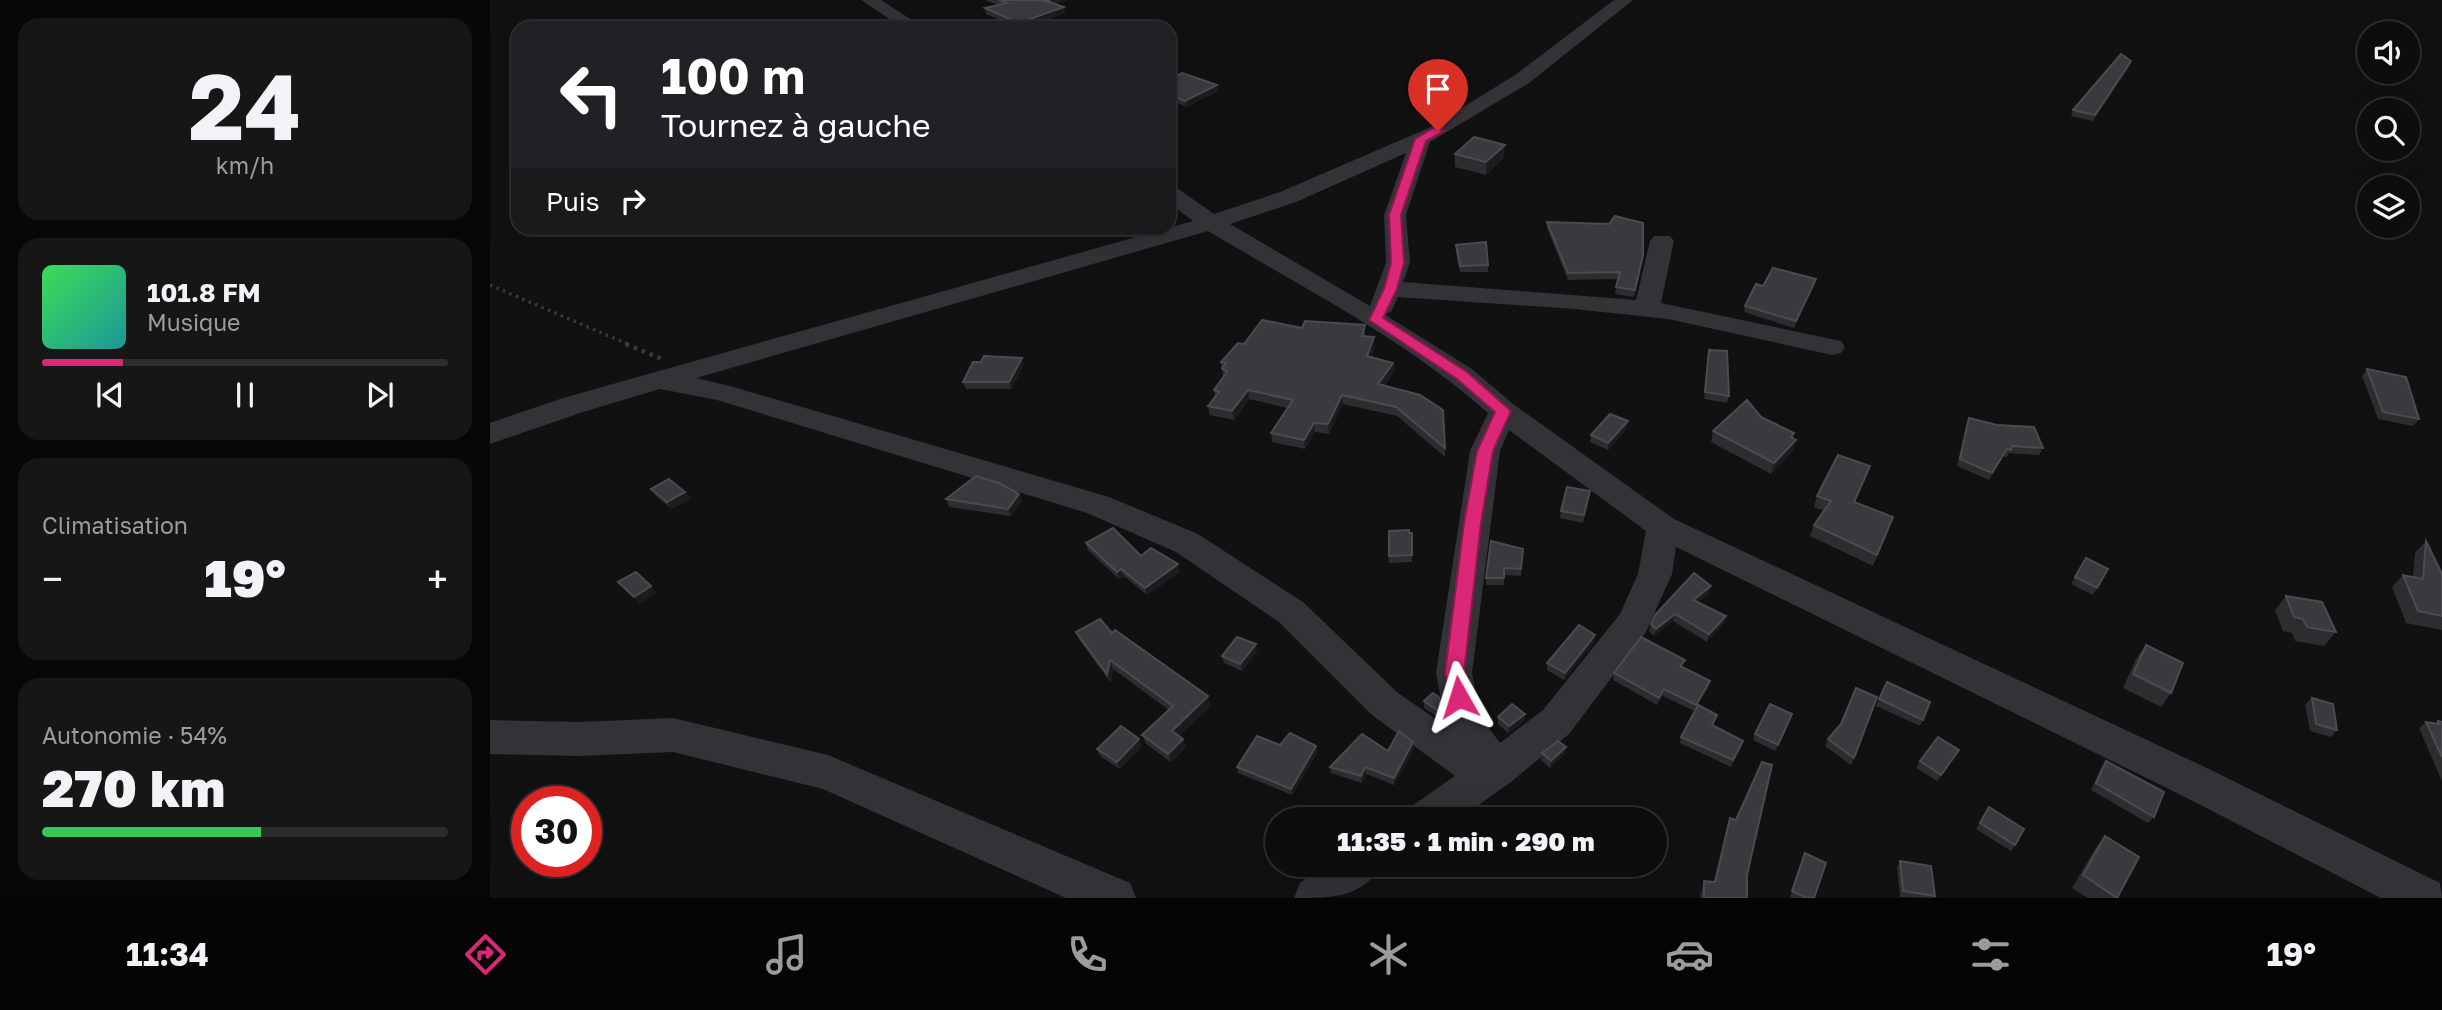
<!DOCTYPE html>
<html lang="fr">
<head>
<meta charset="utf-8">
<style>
  :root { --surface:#0d0d0e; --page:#161617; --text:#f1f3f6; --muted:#9a9c9e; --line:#2d2d2e; --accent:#db2777 }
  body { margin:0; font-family:"Golos Text",sans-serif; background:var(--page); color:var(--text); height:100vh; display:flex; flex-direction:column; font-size:26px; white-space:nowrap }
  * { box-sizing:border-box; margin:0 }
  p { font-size:23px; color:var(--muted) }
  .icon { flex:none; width:38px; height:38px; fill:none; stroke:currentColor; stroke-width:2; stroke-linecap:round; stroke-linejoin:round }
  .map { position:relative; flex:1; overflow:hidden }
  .panel { display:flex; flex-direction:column; gap:18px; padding:18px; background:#070708; width:490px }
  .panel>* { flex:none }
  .top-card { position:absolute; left:21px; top:21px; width:665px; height:214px; border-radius:21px; box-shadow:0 7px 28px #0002,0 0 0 2px var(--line); background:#202124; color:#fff; overflow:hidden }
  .fabs { position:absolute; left:1867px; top:21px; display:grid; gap:14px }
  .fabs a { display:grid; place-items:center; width:63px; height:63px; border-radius:50%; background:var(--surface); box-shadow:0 7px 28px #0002,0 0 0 2px var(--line); font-size:35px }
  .speed { position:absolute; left:21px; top:786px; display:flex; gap:14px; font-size:35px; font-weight:700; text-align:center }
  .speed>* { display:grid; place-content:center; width:91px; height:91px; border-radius:50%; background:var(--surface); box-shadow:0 7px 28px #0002,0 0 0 2px var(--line); line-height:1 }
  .speed .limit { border:10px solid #d22; background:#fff; color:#111 }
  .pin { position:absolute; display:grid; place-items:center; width:60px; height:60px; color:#fff; margin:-72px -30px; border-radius:50% 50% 50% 0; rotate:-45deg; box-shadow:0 0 7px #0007 }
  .pin .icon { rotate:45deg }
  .me { position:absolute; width:77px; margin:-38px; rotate:354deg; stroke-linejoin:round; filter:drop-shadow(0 0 5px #0008) }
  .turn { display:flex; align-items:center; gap:24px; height:147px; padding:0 35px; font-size:32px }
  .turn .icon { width:91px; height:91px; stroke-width:2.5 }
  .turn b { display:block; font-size:49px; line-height:60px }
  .then { display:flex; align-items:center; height:66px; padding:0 35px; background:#0003; gap:14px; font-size:26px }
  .big { font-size:52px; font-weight:800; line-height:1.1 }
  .panel .widget { flex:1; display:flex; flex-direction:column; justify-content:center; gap:10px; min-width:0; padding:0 24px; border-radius:21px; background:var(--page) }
  .panel .dial { align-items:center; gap:0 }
  .dial b { font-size:91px; line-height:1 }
  .song { display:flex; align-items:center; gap:21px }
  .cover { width:84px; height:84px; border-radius:10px; background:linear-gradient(135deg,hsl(130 70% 55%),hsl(180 70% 35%)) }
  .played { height:7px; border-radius:4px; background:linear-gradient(90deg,var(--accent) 20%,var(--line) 20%) }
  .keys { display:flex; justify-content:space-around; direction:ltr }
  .heat { display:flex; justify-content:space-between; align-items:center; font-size:38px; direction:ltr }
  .charge { height:10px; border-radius:5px; background:linear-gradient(90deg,#34c759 54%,var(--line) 0) }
  .trip { position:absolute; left:775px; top:807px; width:402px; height:70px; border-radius:35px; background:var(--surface); box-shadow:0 7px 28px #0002,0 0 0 2px var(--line); font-weight:800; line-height:70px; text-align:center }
  .menu { display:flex; height:112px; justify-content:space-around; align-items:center; background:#050506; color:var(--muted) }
  .menu .icon { width:49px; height:49px }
  .menu .active { color:var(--accent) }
  .menu b { font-size:32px; color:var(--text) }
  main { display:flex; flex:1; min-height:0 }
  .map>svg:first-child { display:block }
</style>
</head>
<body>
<main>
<section class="panel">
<div class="widget dial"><b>24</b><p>km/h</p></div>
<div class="widget">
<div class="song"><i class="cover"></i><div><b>101.8 FM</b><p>Musique</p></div></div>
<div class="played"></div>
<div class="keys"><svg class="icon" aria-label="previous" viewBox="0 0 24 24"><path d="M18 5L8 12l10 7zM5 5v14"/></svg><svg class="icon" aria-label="pause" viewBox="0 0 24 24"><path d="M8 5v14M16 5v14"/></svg><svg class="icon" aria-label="next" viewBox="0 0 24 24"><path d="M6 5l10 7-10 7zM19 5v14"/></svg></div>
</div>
<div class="widget"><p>Climatisation</p>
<div class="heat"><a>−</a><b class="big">19°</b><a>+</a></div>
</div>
<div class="widget"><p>Autonomie · 54%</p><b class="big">270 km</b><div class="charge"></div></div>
</section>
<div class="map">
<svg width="1952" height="898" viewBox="0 0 1952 898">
  <rect width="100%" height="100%" fill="#111112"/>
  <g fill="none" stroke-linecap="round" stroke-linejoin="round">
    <path stroke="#38393e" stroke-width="3.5" stroke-dasharray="2.5 4.5" stroke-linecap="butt" d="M0,285L140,345"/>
    <path stroke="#38393e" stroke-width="4.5" stroke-dasharray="3.5 5" stroke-linecap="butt" d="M136,344L172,359"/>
    <g fill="#323237" fill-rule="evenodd">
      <path d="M371,0H391L434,28H413Z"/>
      <path d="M1124,0H1143L1039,83L940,142L916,215L920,263L913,282L1146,300L1160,241L1164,236H1180L1184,241L1171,303L1351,341L1355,347L1351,353L1342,355L1178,319L1084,309L908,297L901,312L894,314L982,369L1023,404L1184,519L1719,769L1950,883L1952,898H1891L1691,795L1186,547L1182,574L1156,632L1079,734L1021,782L969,819H916L922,806L965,776L882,715L789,622L686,552L597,513L227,400L170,389L93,412L0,444V423L73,398L703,221L679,203V186L687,188L724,214L790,192L941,127L1025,75ZM916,153L894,215L896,263L880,306L740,224L806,202ZM718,231C813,288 915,339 998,413L980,451L946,673L956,726L908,693L813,602L708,534L619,497L240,386L206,378ZM1019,430L1156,531L1148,574L1130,614L1053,710L1010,743L991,717L982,673L1010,451Z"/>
      <path d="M183,718L338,755L640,883L646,898H576L333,789L183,752L89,756L0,754V720L89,722Z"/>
      <path d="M836,864H892C874,898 841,898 804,898L810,883Z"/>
    </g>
  </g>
  <g fill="#2d2d30">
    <path d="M495,0H577L565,4L574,7L575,13L533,28H529L496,14L495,8L509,5Z"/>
    <path d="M1639,67L1603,121L1581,116L1583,110Z"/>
    <path d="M679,80L728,91L696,107L688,103Z"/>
    <path d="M965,154L1014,157L996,175L965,167Z"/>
    <path d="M1057,222L1152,261L1144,297L1125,294L1128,279L1078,280L1057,228Z"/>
    <path d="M966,245L998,265V272H970L966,251Z"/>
    <path d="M1326,279L1324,286L1304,328L1254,312L1255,306L1273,286Z"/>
    <path d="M875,325V337L885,347L881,357L903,363L904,372L894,386L955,448V457L907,416L853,404L839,434L825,432L815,449L782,442L781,433L797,408L759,399L744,420L720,415L718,406L725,396L724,390L733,377L731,362L754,344Z"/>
    <path d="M1219,350L1239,396L1237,403L1214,399Z"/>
    <path d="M534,364L521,389H476L473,382Z"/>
    <path d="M1877,369L1929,419L1923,426L1888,419L1872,376Z"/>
    <path d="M1479,418L1553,448L1549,455L1519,453L1517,457L1513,456L1499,480L1467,466L1476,425Z"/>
    <path d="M1137,428L1118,450L1100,442L1101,435Z"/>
    <path d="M1223,431L1304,433L1303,438L1306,440L1303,451L1281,474L1221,442Z"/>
    <path d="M1376,477L1365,503L1403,517L1383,566L1320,536L1324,525L1334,511L1324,507L1327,496Z"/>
    <path d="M161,489L195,492L200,499L182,509L166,496Z"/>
    <path d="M1099,498L1093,523L1070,518L1071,511Z"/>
    <path d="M456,499L532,501L521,516L459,507Z"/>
    <path d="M919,533H922V562L899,563V556Z"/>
    <path d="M1936,541L1952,574V630L1916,623L1902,587L1913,575L1923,577L1925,553Z"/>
    <path d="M596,543L651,556L690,572L657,595L634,576L629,579L598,550Z"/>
    <path d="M1033,549L1031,576L1014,575V585H996V578Z"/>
    <path d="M1596,558L1618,569L1603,595L1581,584Z"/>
    <path d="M1221,586L1219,594L1208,602L1234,623L1217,642L1183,621L1164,636L1159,631L1161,624Z"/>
    <path d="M1796,596L1846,632L1834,646L1805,641L1802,633L1793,631L1785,610Z"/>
    <path d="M586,632L622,633L721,705L689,736L693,739L696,747L681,762L656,744L652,735L679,710L623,669L621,683L590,641Z"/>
    <path d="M1105,635L1104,642L1074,680L1057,670V663Z"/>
    <path d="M1656,645L1681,693L1671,707L1633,688L1646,659Z"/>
    <path d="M767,651L752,671L734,663L732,656Z"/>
    <path d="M1193,667L1218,688L1204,711L1173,696L1167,705L1123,680L1124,673Z"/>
    <path d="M1397,682L1433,720L1430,726L1386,706Z"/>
    <path d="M1822,698L1847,730L1841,737L1820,731L1815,705Z"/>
    <path d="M934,701L952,712V719H951L934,708Z"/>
    <path d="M1035,714L1034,721L1018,733L1008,724V717Z"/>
    <path d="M1225,721L1223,726L1253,741L1251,748L1241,767L1190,743L1191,737Z"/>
    <path d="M1300,721L1285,751L1263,740L1265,734Z"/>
    <path d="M1948,721L1952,722V781L1929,728L1936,722L1945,723Z"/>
    <path d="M649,739L652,746L630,769L610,756L607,749Z"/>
    <path d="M1338,739L1364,758L1361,765L1335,746Z"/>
    <path d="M790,745L826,746L827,753L802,795L748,773L747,767Z"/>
    <path d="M924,749L904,785L876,774L872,783L841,773L840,767L898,751Z"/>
    <path d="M1469,750L1447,781L1426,768L1430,761Z"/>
    <path d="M1052,753L1075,754L1060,768L1051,760Z"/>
    <path d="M1616,761L1664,817L1658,823L1601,790L1611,768Z"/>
    <path d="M1499,807L1525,845L1521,851L1486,829Z"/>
    <path d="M1240,818L1257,875V898H1210L1211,892L1214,881L1224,882Z"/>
    <path d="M1615,836L1627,898H1598L1582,888L1605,849Z"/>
    <path d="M1315,853L1324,898H1302L1300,897Z"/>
    <path d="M1410,861L1445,896L1444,898L1410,897L1407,867Z"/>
  </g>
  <g fill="#1c1c1e">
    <path d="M560,0H577L558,7L556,1Z"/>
    <path d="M574,7L575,13L530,28L529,23Z"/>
    <path d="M1641,61L1639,67L1603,121L1605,115Z"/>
    <path d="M727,85L728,91L696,107L695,101Z"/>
    <path d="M687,97L688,103L679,107V100Z"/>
    <path d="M1015,145L1014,157L996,175V162Z"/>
    <path d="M1326,279L1324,286L1304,328L1306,321Z"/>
    <path d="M884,337L885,347L878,365L877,356Z"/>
    <path d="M532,358L534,364L521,389L519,382Z"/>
    <path d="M903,363L904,372L889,394L888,384Z"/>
    <path d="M758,390L759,399L744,420L742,411Z"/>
    <path d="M852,395L853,404L839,434L838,424Z"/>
    <path d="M1138,421L1137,428L1118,450V443Z"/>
    <path d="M824,423L825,432L815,449L814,440Z"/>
    <path d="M1306,440L1303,451L1281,474L1284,463Z"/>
    <path d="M195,492L200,499L182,509L177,502Z"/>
    <path d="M529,494L532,501L521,516L518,509Z"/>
    <path d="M688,564L690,572L657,595L655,588Z"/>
    <path d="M631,569L634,576L629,579L627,572Z"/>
    <path d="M161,586L167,593L149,604L144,597Z"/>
    <path d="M1221,586L1219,594L1202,607L1203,600Z"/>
    <path d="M1185,614L1183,621L1164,636L1166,629Z"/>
    <path d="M1236,616L1234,623L1217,642L1219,634Z"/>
    <path d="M1105,635L1104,642L1074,680L1075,673Z"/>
    <path d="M766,644L767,651L752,671L750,664Z"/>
    <path d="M620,660L623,669L621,683L617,674Z"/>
    <path d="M1220,681L1218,688L1204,711L1206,705Z"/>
    <path d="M1174,689L1173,696L1167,705L1169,698Z"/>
    <path d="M718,696L721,705L685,740L682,731Z"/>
    <path d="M1035,714L1034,721L1018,733L1019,726Z"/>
    <path d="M649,739L652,746L630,769L627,762Z"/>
    <path d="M693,739L696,747L681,762L678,754Z"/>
    <path d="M1253,741L1251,748L1241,767L1243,760Z"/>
    <path d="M923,742L924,749L904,785V778Z"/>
    <path d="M826,746L827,753L802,795L801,789Z"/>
    <path d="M1076,747L1075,754L1060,768L1061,761Z"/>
    <path d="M875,767L876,774L872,783L871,776Z"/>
  </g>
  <g fill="#3a3a3e" stroke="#4a4b50" stroke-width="2">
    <path d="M509,0H560L556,1L574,7L529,23L495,8L517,3Z"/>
    <path d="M1631,54L1641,61L1605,115L1583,110Z"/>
    <path d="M692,73L727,85L695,101L687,97L679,100V80Z"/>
    <path d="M984,137L1015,145L996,162L965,154Z"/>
    <path d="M1125,216L1153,223V255L1145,290L1126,287L1130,272L1078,273L1057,222L1119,224Z"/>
    <path d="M996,242L998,265L970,266L966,245Z"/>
    <path d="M1283,268L1326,279L1306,321L1255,306L1266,284L1273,286Z"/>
    <path d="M772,320L812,328L815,321L875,325L872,336L884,337L877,356L903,363L888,384L930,395L953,410L955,448L906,407L852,395L838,424L824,423L814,440L781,433L803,400L758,390L742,411L718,406L729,392L724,390L737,372L732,368L736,363L731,362L748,343L754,344Z"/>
    <path d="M1219,350L1237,351L1239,396L1215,392Z"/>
    <path d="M494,356L532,358L519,382H473L483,362H491Z"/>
    <path d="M1877,369L1916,377L1929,419L1893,412Z"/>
    <path d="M1257,400L1271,417L1304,433L1301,437L1306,440L1284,463L1223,431Z"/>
    <path d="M1120,414L1138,421L1118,443L1101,435Z"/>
    <path d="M1479,418L1507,425L1544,427L1553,448L1522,446L1521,450L1517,449L1502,473L1470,459Z"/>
    <path d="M1348,455L1380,466L1364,502L1403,517L1387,555L1324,525L1341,501L1327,496Z"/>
    <path d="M486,476L509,483L529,494L518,509L456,499Z"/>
    <path d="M179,479L195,492L177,502L161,489Z"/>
    <path d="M1077,487L1100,491L1094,515L1071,511Z"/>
    <path d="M623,528L651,556L661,548L688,564L655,588L631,569L627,572L596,543Z"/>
    <path d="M919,530V533H922V555L899,556V531Z"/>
    <path d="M1001,541L1033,549L1031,569L1014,568V578H996Z"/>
    <path d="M1936,541L1952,574V616L1928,611L1913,575L1933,579Z"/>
    <path d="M1596,558L1618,569L1607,588L1585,577Z"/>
    <path d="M146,572L161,586L144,597L128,582Z"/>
    <path d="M1204,573L1221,586L1203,600L1236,616L1219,634L1185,614L1166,629L1161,624L1165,615Z"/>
    <path d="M1796,596L1832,602L1846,632L1817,627L1813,619L1804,617Z"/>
    <path d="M610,619L622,633L625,630L718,696L682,731L693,739L678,754L652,735L683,706L620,660L617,674L586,632Z"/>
    <path d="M1089,625L1105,635L1075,673L1057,663Z"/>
    <path d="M747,637L766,644L750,664L732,656Z"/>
    <path d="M1151,637L1195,660L1190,666L1220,681L1206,705L1174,689L1169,698L1124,673Z"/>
    <path d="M1656,645L1693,663L1681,693L1643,674Z"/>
    <path d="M1397,682L1440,702L1433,720L1389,699Z"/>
    <path d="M1366,688L1387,697L1364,758L1338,739L1351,724Z"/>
    <path d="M943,693L949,697L952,712L951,713L934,701Z"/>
    <path d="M1822,698L1843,704L1847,730L1826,724Z"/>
    <path d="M1022,704L1035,714L1019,726L1008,717Z"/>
    <path d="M1280,704L1302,714L1288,745L1265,734Z"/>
    <path d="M1208,705L1227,715L1222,725L1253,741L1243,760L1191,737Z"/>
    <path d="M1948,721L1952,722V757L1936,722L1949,724Z"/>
    <path d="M631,726L649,739L627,762L607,749Z"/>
    <path d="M909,731L923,742L904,778L875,767L871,776L840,767L872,734L898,751Z"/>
    <path d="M800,733L826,746L801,789L747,767L767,736L790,745Z"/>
    <path d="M1448,737L1469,750L1451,775L1430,761Z"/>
    <path d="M1068,741L1076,747L1061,761L1052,753Z"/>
    <path d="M1616,761L1674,792L1664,817L1606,783Z"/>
    <path d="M1272,762L1282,765L1257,875V898H1214V881L1225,882L1240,818L1246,820Z"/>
    <path d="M1499,807L1534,829L1525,845L1490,823Z"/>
    <path d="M1615,836L1649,857L1627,898L1593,875Z"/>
    <path d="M1315,853L1336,863L1324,898H1317L1302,891Z"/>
    <path d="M1410,861L1441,866L1445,896L1413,891Z"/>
  </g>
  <path fill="#db2777" stroke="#8e194d" stroke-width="2" d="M944,128L954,131L936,141L911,215L914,263L907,289L893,318L977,372L1021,411L1003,451L991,523L974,673L979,697L976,703L969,706L962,703L955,673L974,523L987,451L1005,412L967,379L879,320L894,289L901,263L899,215L925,139Z"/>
</svg>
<div class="fabs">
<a><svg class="icon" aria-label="sound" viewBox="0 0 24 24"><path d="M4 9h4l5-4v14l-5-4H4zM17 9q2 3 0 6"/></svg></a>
<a><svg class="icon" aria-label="search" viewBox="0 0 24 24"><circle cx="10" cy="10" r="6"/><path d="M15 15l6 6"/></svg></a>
<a><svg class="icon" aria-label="layers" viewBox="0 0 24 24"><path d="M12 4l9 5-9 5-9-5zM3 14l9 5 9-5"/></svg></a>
</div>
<div class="speed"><div class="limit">30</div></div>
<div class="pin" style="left:948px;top:131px;background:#d93025"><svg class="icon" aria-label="arrive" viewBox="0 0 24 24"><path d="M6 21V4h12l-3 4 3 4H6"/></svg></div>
<svg class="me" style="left:969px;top:697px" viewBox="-20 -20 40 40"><path d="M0-17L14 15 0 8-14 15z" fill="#db2777" stroke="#fff" stroke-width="4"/></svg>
<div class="trip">11:35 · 1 min · 290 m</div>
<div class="top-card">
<div class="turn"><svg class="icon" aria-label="left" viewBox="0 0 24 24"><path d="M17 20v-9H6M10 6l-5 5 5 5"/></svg><div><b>100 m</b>Tournez à gauche</div></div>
<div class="then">Puis<svg class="icon" aria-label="right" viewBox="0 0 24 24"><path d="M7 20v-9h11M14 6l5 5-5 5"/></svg></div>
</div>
</div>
</main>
<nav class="menu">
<b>11:34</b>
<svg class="icon active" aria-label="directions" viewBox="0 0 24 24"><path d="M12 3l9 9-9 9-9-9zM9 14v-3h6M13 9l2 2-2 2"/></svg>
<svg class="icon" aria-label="music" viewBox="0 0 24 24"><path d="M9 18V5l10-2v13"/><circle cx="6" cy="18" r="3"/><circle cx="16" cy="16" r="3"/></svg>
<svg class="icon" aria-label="phone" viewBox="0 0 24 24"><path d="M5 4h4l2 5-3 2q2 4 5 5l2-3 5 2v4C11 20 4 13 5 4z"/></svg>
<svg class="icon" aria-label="climate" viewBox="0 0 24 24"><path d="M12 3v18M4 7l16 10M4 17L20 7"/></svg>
<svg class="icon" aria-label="car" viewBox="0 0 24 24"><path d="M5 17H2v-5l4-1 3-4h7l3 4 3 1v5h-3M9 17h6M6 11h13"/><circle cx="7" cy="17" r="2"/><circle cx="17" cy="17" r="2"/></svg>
<svg class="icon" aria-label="filters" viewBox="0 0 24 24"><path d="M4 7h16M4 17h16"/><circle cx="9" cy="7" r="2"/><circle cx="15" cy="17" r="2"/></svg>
<b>19°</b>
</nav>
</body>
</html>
